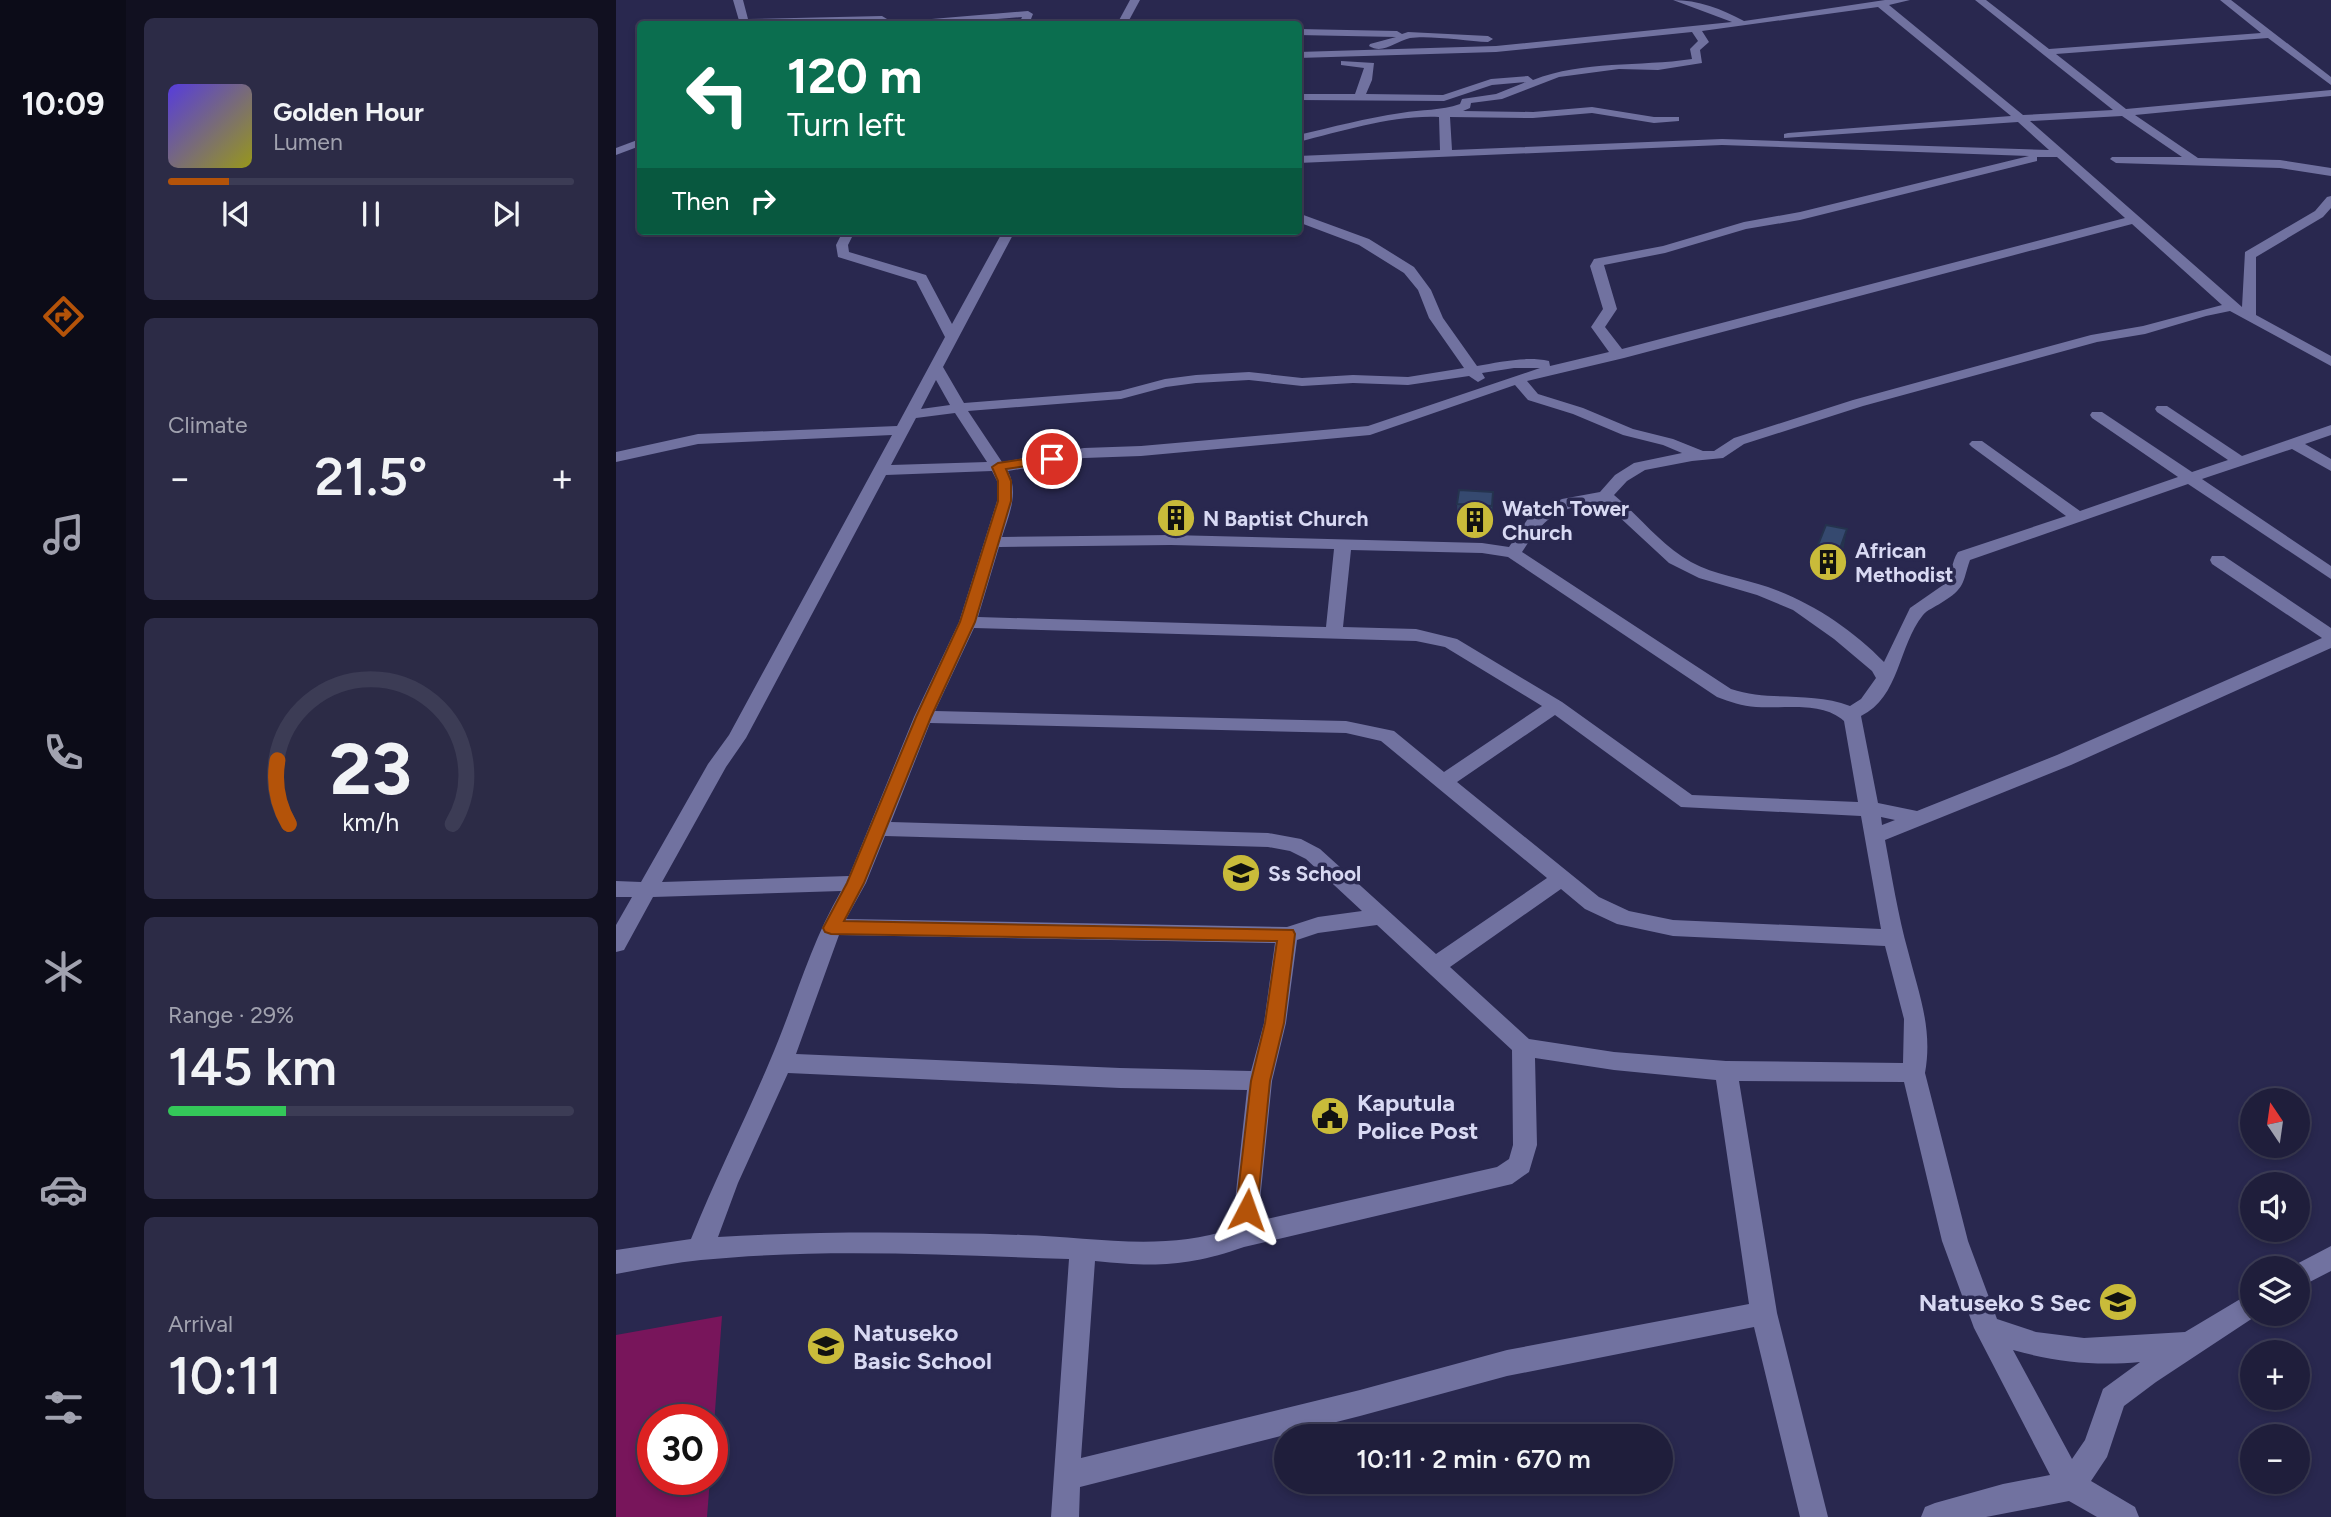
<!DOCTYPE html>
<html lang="en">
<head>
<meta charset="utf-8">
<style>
  :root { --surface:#1f1e3b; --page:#2c2b46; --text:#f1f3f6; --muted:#a1a2af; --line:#3c3c55; --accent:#b45309 }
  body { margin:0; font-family:Figtree,sans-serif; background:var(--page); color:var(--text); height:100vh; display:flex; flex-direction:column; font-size:26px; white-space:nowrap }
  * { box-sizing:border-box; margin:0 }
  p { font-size:23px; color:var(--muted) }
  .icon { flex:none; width:38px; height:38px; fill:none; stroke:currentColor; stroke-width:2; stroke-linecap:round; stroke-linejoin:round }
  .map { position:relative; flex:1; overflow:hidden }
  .details { display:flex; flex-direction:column; gap:18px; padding:18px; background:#111020; width:490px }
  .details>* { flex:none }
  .guide { position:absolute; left:21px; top:21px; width:665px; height:214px; border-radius:7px; box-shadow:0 4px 10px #0003,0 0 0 2px var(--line); background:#0b6e4f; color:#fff; overflow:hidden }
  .needle { width:46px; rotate:347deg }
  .controls { position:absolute; left:1624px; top:1088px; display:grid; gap:14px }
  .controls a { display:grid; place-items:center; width:70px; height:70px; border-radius:50%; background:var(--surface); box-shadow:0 4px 10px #0003,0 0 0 2px var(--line); font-size:35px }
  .speed { position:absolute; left:21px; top:1404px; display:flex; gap:14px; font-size:35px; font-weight:700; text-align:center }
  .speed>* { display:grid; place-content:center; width:91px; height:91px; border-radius:50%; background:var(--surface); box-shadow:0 4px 10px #0003,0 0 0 2px var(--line); line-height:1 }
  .speed .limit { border:10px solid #d22; background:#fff; color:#111 }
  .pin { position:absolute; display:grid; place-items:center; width:60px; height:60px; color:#fff; margin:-30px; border:4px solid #fff; border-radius:50%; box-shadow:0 2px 7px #0007 }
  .me { position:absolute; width:77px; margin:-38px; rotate:4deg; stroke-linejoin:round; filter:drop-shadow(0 0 5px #0008) }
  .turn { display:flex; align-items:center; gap:24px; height:147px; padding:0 35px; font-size:32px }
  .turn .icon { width:91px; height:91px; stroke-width:2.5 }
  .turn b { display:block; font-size:49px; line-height:60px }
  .then { display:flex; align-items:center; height:66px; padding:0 35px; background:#0003; gap:14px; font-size:26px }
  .big { font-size:52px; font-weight:600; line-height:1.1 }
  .details .tile { flex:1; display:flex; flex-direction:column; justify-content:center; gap:10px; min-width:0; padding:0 24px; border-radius:10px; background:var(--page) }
  .details .dial { align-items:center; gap:0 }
  .dial svg { height:182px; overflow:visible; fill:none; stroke:var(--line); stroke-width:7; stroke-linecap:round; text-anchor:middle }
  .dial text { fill:var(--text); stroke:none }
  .song { display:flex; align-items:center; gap:21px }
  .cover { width:84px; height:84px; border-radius:10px; background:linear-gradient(135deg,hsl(250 70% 55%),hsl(60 70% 35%)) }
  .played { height:7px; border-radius:4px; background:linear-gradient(90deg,var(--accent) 15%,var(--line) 15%) }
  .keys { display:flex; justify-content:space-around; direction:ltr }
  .heat { display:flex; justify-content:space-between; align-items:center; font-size:38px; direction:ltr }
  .charge { height:10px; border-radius:5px; background:linear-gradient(90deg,#34c759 29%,var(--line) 0) }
  .trip { position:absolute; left:658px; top:1424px; width:399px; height:70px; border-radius:35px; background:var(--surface); box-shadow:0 4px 10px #0003,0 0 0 2px var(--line); font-weight:600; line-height:70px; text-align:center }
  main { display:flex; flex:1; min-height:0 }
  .menu { display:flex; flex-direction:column; width:126px; justify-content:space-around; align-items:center; background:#0c0c18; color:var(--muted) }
  .menu .icon { width:49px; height:49px }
  .menu .on { color:var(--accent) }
  .menu b { font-size:32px; color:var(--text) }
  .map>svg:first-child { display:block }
</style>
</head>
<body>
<main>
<nav class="menu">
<b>10:09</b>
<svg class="icon on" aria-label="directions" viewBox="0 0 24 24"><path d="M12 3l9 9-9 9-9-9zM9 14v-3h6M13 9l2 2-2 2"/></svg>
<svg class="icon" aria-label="music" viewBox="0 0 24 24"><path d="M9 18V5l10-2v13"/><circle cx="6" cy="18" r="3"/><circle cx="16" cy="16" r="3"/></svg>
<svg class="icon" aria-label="phone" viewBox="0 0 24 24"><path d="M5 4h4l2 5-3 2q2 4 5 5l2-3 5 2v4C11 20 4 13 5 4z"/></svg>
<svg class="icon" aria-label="climate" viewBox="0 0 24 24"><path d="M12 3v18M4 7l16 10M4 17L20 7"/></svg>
<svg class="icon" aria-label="car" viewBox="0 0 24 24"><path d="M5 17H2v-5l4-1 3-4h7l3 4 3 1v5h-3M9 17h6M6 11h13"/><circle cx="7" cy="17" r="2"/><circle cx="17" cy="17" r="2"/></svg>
<svg class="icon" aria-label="filters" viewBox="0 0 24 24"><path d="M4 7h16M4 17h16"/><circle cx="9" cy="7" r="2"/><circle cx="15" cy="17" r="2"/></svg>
</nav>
<section class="details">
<div class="tile">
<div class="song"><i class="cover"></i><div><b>Golden Hour</b><p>Lumen</p></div></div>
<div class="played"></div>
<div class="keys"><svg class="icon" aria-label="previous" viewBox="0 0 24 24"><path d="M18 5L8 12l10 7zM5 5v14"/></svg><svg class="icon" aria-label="pause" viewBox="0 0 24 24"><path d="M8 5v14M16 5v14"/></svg><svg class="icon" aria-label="next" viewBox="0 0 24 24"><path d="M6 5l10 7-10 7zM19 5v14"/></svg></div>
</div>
<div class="tile"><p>Climate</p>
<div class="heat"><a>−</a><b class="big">21.5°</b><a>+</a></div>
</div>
<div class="tile dial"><svg viewBox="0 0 100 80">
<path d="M14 69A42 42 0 1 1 86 69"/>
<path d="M14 69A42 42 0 0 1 9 41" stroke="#b45309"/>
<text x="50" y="56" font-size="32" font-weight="700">23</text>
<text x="50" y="72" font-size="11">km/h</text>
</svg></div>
<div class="tile"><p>Range · 29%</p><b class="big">145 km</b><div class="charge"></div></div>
<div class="tile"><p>Arrival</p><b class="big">10:11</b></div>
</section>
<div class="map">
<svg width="1715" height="1517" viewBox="0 0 1715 1517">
  <rect width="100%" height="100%" fill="#29284f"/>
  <path fill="#78155b" d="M106,1316L96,1452V1419H37V1479H94L91,1517H0V1335Z"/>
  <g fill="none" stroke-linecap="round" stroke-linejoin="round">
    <g fill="#7172a0" fill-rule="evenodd">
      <path d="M117,0H127L132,19L266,16L271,19L266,22L124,24Z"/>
      <path d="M514,0H524L511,24H501Z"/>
      <path d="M1057,0C1082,0 1106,9 1128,21L1269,0H1294L1273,5L1407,115L1497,110L1359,0H1370L1433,49L1645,33L1604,0H1615L1715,77V85L1652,38L1440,54L1510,109L1715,90V96L1519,115L1582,158L1664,160L1715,168V176L1664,168L1500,163L1494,159L1496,157H1566L1506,116L1414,121L1626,307L1629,252L1699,211L1711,197L1715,196V208L1707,217L1640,257V315L1715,356V366L1614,311L1590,316L1529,334L1481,342L1247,406L1128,444L1107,458L1076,461L1029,470L1011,481L998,495C1024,517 1045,545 1075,562C1099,575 1126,578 1152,587C1195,602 1236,629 1268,662L1294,608L1330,583C1337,573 1335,562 1342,552L1450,516L1356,447L1353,444L1356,441H1366L1464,511L1562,477L1476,418L1474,415L1476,412H1486L1576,472L1612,460L1541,412L1539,409L1541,406H1551L1626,456L1715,425V435L1689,444L1715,459V471L1676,449L1586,479L1715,566V579L1572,484L1354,560C1346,583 1350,588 1325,603C1319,607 1311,610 1307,615C1282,646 1284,697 1245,716L1262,803L1301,811L1441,755L1706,638L1596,564L1594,560L1596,556H1608L1715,628V648L1455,765L1269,840C1276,877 1282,915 1292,951C1303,994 1317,1029 1309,1073L1352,1241L1381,1319L1420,1332L1468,1338L1569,1332L1636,1292V1314H1643L1540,1382L1508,1406L1491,1457L1475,1481L1519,1507L1523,1517H1481L1453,1501L1370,1517H1305L1309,1507L1319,1503L1387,1484L1434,1475L1358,1328L1326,1241L1288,1082L1123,1081L1161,1313L1212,1517H1184L1138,1327L891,1376L744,1416L464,1487L463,1517H435L453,1259C331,1255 207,1248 85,1260C56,1263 28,1269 0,1274V1250L75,1239C99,1179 128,1122 153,1063C178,1006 193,946 225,891L37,897L8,950L0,952V925L16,897H0V881L25,882L92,764L113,735L276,435L82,444L0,462V452L82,434L281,426L329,337L300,281L222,257L220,245L227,231H239L232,245L233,252L310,275L336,324L387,231H399L327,367L348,403L504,391L549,379L580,375L633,372L686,378L737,375L792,377L848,368L813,318L802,290L788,273L743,245L682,222V213L753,239L798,267L815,290L827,318L861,366C884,362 909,356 933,361L934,366L993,352L975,327L987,309L974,266L978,259L1047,246L1128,222L1184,212L1413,156L1106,145L682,163V156L824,150L823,117C775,115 728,131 682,142V135C717,127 750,118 785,113C806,109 825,111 844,104L846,99L880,94L910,82L876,85L828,101L682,100V94H739L748,68L725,65V61L758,63L756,80L750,94L827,95L875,79L912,76L917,80C968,60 1023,67 1076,59L1074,49L1082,41L1076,32L880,52L682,58V52L880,46L1116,22ZM1262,7L1395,116L1172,133L1168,134V138L1402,122L1433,150L1106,139L836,150L834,117L917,118L976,113L1038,123L1063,121V117H1038L976,107L917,112L847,111L854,108L855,103L886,99L943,77L1003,69L1042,70L1086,63L1084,50L1093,42L1086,31ZM1421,157H1441L1509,218L1006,349L989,327L1001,309L988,265L1049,253L1130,229L1184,220L1421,161ZM1516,224L1606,305L1527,326L1475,335L1237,400L1118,438L1098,451H1087L1057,439L1017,429L967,408L922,394L911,381L1008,358ZM898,368H924L752,426L525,446L468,448L386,462L352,411L505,399L550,387L580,383L633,380L686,386L737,383L792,385L853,376L862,382L869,378L866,373ZM320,380L334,405L305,409ZM899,385L912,400L957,414L1007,435L1047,445L1066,453L1018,463L999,475L984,492L946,499L921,511L913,517L893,547L866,543L555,535L386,537C393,515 403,493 392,471L468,458L525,456L754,435ZM339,413L371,462L275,465L300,418ZM376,471L381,481V501L343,622L298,717L233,876L46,882L110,767L130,738L270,475ZM986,501L1053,563L1083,578L1141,595L1177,610L1218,639L1256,671L1260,678L1245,699L1234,706C1195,691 1153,702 1115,689L906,552C931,514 941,509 986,501ZM555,545L718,549L710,627L362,617L383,547ZM735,550L866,553L892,557L1101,697C1114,702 1126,706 1140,707C1168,709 1206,701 1228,721L1242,802L1076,795L946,702L841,639L800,629L727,627ZM358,628L800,641L829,647L926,706L828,772L778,731L730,721L319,711ZM939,715L1065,807L1245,816L1265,929L1057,920L1013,911L983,897L841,782ZM314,723L730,733L765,741L931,878L820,954L704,849L685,839L652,833L275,822ZM1265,817L1279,820L1266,825ZM269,836L652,847L674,851L690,859L746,911L702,917L671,927L230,919L250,883ZM945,889L969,909L1001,924L1057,936L1269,946L1288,1019L1287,1063L1110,1061L998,1052L913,1039L834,967ZM761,925L896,1050L897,1145L893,1159L881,1167L642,1221L656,1081L670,1023L681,940L702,933ZM223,935L659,943L648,1023L635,1071L504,1068L180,1054ZM919,1058L998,1070L1100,1080L1133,1304L891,1350L744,1390L465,1458L479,1261C538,1267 571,1267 628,1247L896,1184L913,1172L921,1145ZM172,1073L504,1088L631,1090L616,1229C546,1252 477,1237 405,1235C304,1232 203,1231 102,1237L122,1183ZM1397,1350C1439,1362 1480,1366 1524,1362L1487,1389L1469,1440L1456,1459Z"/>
      <path d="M412,11L417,14L413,24H403L406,17L322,24H287L292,21Z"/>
      <path d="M682,29L781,31L786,34L792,32L872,36L877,39L872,42C851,41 813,35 794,38C780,41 767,55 753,46L754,44L780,37L682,35Z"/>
      <path d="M24,139V146L0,155V148Z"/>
      <path d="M1715,1246V1271L1682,1288V1269L1673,1268Z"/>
    </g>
  </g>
  <g fill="#2e3f5f">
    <path d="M877,492V514L875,528L842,527L841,504Z"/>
    <path d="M1200,550L1227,552L1218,577L1196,573Z"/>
  </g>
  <g fill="#25334e">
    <path d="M877,492V514L875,528L876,506Z"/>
    <path d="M1231,529L1227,552L1218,577L1222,554Z"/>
  </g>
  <g fill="#35496f" stroke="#25334e" stroke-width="2">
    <path d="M843,490L877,492L876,506L841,504Z"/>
    <path d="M1210,525L1231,529L1222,554L1200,550Z"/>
  </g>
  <path fill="#b45309" stroke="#753606" stroke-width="2" d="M436,455L440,456V462L390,469L395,481V501L359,622L315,717L248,883L228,921L677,930L679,934L668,1023L654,1081L641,1210L638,1217L631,1219L623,1217L620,1210L635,1081L649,1023L661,941L215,934L209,932L207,928L231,883L300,717L344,622L382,501V481L376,467L382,463Z"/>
  <defs>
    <g id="building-disc" transform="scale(2.0125)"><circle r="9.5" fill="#c9bb3a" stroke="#29284f"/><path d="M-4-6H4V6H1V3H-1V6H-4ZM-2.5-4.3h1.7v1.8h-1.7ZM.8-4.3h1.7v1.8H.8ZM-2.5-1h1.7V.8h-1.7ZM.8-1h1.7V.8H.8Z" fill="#111"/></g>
    <g id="school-disc" transform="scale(2.0125)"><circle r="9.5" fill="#c9bb3a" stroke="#29284f"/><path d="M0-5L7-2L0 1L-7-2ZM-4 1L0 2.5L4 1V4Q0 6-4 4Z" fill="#111"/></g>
    <g id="civic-disc" transform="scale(2.0125)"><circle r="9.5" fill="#c9bb3a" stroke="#29284f"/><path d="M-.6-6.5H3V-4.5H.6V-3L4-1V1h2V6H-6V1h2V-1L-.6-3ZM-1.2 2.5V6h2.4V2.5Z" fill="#111"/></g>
  </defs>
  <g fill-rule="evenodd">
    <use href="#building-disc" x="560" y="518"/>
    <use href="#building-disc" x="859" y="520"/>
    <use href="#building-disc" x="1212" y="562"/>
    <use href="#school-disc" x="625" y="873"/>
    <use href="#civic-disc" x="714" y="1116"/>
    <use href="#school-disc" x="1502" y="1302"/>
    <use href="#school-disc" x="210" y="1346"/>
  </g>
  <g text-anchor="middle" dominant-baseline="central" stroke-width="7" stroke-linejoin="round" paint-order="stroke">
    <g font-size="21" font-weight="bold" fill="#d8d9f3" stroke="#29284f" text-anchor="start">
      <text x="886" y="508">Watch Tower<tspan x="886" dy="24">Church</tspan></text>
      <text x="587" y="518">N Baptist Church</text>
      <text x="1239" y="550">African<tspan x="1239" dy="24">Methodist</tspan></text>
      <text x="652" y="873">Ss School</text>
    </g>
    <g font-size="24" font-weight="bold" fill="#d8d9f3" stroke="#29284f" text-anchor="start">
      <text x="741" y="1102">Kaputula<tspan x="741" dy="28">Police Post</tspan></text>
      <text x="1475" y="1302" text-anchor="end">Natuseko S Sec</text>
      <text x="237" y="1332">Natuseko<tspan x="237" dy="28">Basic School</tspan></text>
    </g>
  </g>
</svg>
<div class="controls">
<a><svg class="needle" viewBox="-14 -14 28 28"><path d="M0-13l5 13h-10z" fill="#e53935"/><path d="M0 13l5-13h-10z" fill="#a1a2af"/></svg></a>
<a><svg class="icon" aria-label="sound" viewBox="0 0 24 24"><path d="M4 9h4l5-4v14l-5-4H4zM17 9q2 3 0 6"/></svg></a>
<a><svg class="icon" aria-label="layers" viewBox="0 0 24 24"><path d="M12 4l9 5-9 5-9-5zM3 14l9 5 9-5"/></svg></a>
<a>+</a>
<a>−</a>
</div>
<div class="speed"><div class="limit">30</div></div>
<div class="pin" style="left:436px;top:459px;background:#d93025"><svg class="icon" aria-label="arrive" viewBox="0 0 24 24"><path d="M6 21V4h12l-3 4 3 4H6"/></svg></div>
<svg class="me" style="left:631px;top:1210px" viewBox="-20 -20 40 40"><path d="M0-17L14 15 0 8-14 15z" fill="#b45309" stroke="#fff" stroke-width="4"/></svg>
<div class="trip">10:11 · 2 min · 670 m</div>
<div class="guide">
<div class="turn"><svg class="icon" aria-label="left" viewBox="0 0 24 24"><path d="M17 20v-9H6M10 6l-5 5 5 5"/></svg><div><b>120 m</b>Turn left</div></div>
<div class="then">Then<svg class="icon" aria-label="right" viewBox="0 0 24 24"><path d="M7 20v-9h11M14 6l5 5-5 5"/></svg></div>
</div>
</div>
</main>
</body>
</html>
